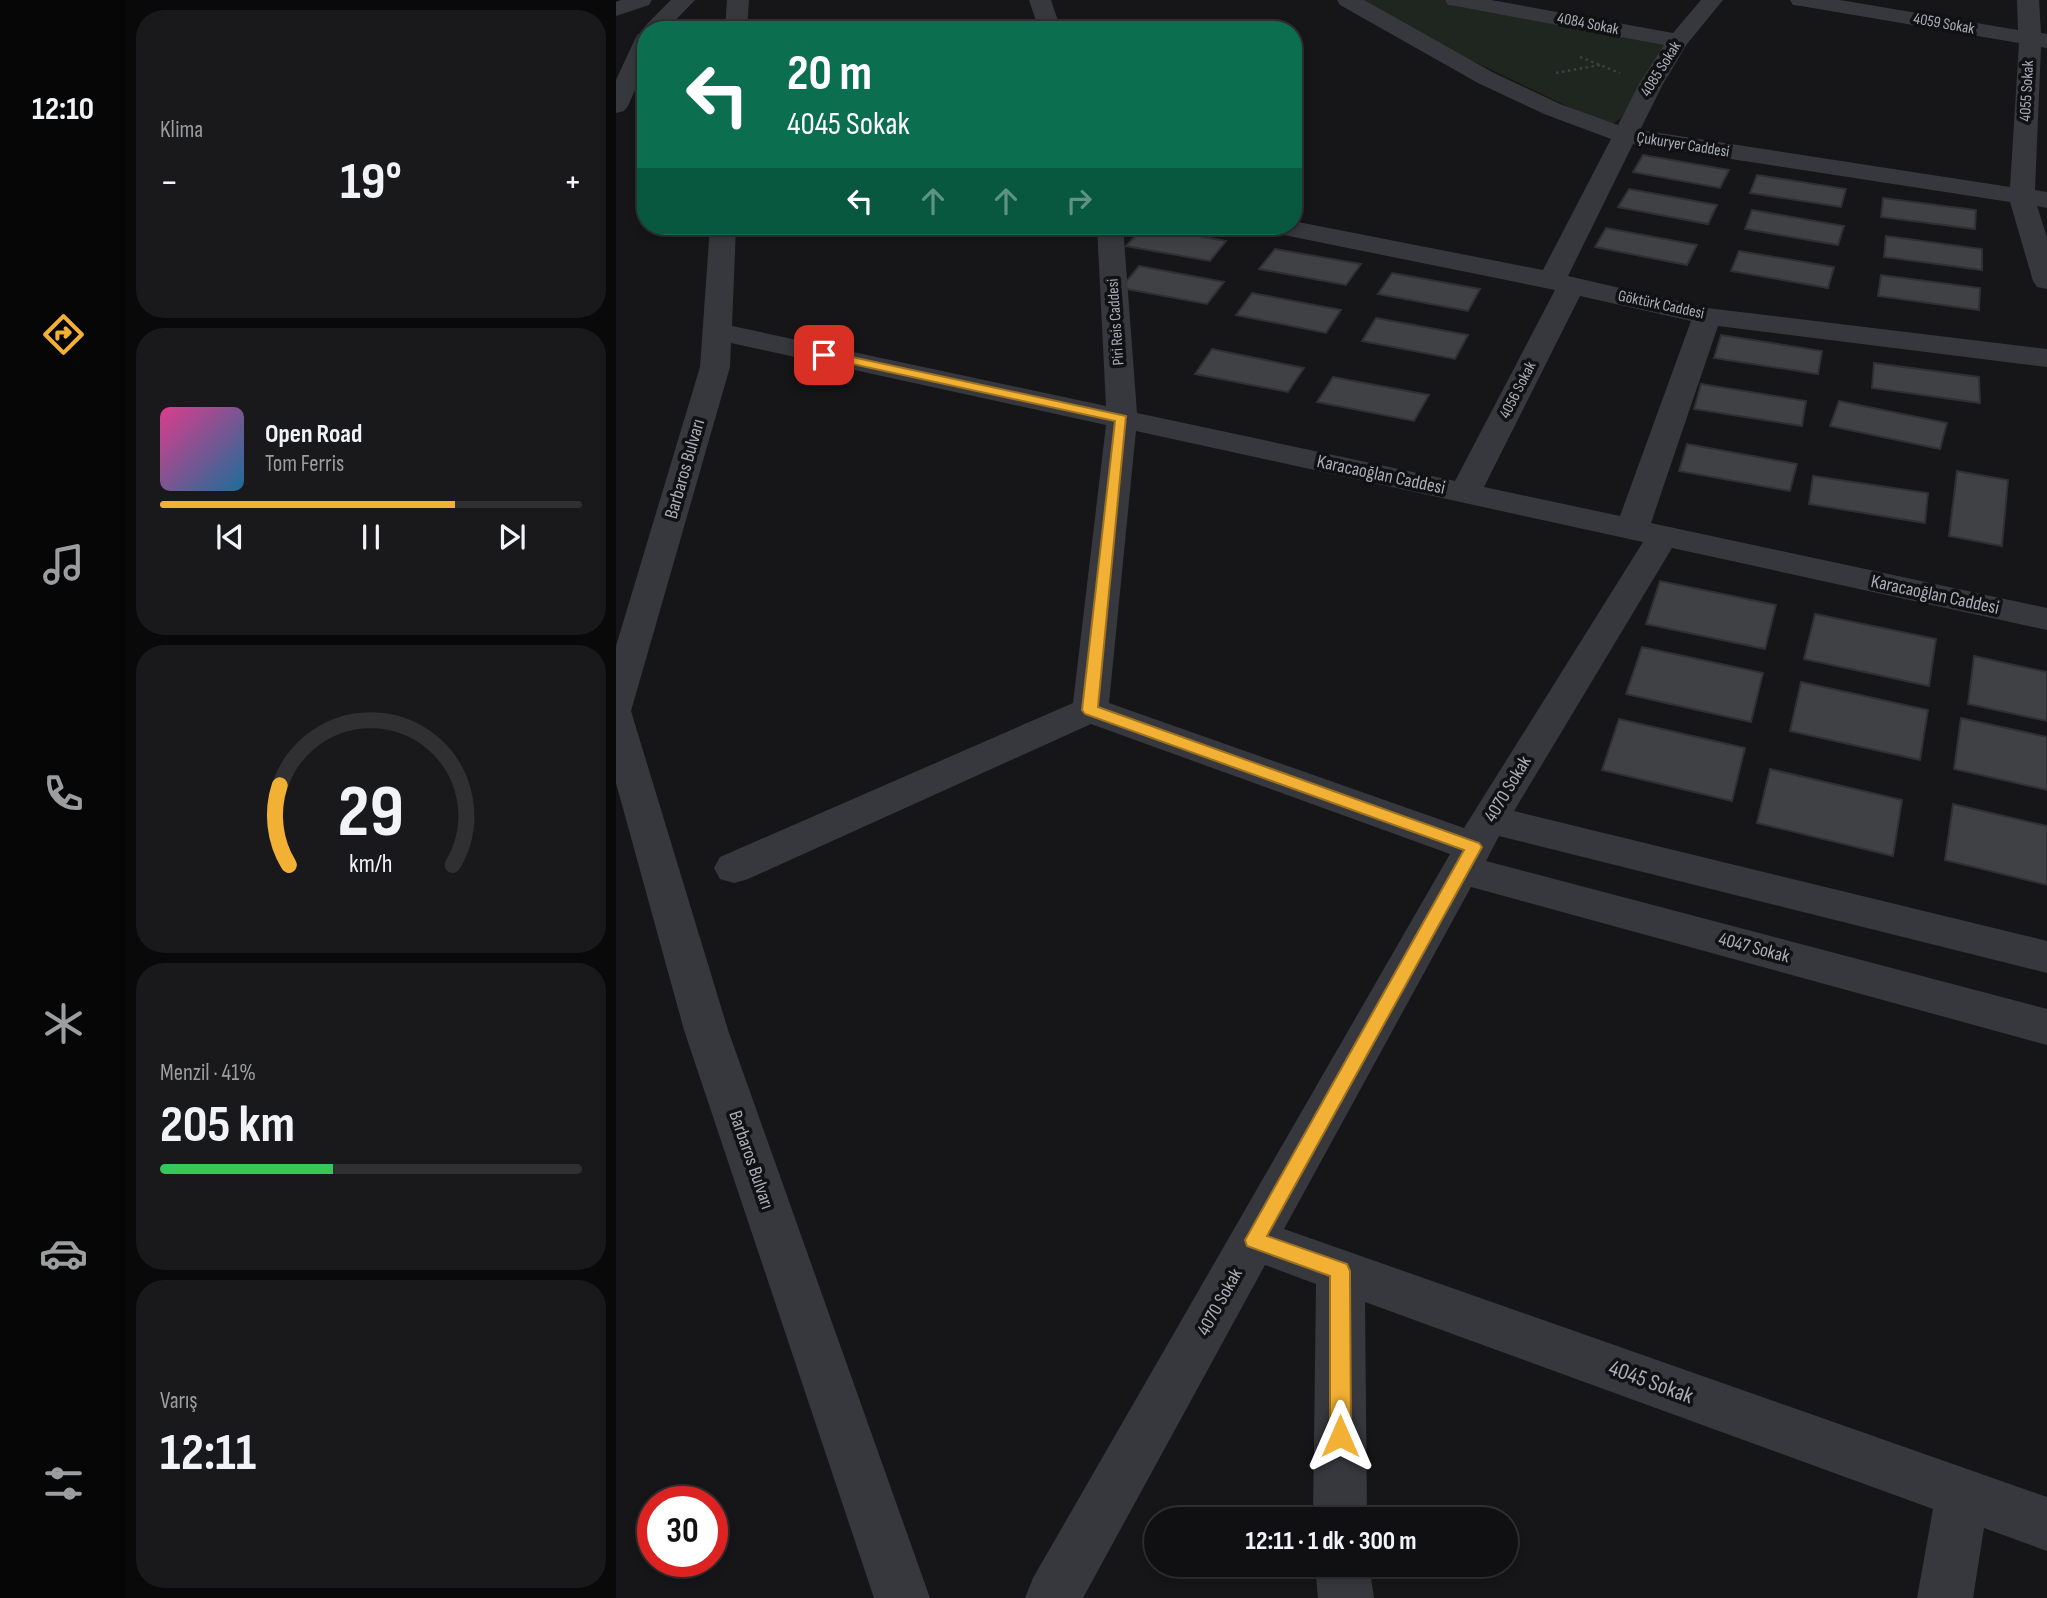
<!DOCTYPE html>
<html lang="tr">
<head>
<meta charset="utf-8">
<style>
  :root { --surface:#101012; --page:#19191b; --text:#f1f3f6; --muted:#9c9d9f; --line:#303032; --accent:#f2b134 }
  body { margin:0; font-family:"Sofia Sans Condensed",sans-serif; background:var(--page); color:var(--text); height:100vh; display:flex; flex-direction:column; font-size:26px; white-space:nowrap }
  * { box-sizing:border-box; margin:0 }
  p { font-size:23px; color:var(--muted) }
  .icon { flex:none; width:38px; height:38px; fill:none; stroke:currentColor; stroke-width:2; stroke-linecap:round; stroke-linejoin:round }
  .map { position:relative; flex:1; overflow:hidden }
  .details { display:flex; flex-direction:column; gap:10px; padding:10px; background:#09090a; width:490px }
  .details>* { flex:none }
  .banner { position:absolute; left:21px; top:21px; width:665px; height:214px; border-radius:28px; box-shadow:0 4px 10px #0003,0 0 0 2px var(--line); background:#0b6e4f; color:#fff; overflow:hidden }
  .speed { position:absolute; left:21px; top:1486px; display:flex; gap:14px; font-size:35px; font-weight:700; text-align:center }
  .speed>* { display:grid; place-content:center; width:91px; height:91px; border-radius:50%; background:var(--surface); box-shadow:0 4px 10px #0003,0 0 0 2px var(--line); line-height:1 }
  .speed .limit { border:10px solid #d22; background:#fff; color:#111 }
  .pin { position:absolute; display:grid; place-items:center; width:60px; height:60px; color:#fff; margin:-30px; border-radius:14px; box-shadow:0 4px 10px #0006 }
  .me { position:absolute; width:77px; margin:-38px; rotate:0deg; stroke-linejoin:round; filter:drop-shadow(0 0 5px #0008) }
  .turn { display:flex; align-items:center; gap:24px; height:147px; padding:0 35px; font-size:32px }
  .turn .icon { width:91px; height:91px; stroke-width:2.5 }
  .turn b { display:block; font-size:49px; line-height:60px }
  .lanes { display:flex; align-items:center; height:66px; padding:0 35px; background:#0003; justify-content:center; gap:35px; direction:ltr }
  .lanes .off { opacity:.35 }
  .big { font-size:52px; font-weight:700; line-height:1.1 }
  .details .widget { flex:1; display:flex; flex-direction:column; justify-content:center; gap:10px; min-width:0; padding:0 24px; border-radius:28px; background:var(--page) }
  .details .dial { align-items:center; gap:0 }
  .dial svg { height:182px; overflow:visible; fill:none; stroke:var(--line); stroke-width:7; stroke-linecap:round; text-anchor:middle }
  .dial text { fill:var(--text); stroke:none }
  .song { display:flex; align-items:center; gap:21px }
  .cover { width:84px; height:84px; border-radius:10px; background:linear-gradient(135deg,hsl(330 70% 55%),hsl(200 70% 35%)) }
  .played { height:7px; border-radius:4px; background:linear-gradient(90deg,var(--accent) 70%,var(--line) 70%) }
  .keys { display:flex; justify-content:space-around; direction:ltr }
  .heat { display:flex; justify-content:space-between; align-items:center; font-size:38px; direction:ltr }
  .charge { height:10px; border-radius:5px; background:linear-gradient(90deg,#34c759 41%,var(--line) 0) }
  .trip { position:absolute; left:528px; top:1507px; width:374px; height:70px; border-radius:35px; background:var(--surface); box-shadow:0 4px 10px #0003,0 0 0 2px var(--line); font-weight:700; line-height:70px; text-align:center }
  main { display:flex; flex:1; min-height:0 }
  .dock { display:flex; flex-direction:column; width:126px; justify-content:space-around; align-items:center; background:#060607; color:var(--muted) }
  .dock .icon { width:49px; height:49px }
  .dock .selected { color:var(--accent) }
  .dock b { font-size:32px; color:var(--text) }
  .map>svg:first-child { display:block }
</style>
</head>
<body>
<main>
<nav class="dock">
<b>12:10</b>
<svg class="icon selected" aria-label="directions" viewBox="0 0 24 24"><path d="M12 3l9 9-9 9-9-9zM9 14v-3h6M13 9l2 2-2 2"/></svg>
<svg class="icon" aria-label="music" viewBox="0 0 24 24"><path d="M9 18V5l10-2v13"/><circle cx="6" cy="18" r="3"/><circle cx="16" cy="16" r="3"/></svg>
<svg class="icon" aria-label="phone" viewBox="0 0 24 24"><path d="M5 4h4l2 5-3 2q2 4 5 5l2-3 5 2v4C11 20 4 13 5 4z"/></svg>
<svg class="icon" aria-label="climate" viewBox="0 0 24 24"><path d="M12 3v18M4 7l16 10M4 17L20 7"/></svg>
<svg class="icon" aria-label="car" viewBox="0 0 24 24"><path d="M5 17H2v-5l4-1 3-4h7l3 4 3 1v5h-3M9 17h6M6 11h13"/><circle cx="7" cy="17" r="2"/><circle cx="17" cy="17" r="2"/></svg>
<svg class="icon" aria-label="filters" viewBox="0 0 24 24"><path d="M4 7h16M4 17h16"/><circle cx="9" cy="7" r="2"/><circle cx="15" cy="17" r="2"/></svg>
</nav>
<section class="details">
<div class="widget"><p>Klima</p>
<div class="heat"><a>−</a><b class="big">19°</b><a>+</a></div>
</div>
<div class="widget">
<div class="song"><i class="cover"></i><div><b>Open Road</b><p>Tom Ferris</p></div></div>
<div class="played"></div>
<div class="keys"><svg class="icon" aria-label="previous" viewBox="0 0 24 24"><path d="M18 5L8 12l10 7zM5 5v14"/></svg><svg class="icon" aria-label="pause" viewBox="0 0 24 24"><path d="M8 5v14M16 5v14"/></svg><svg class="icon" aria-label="next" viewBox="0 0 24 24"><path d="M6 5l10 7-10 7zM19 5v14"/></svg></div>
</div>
<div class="widget dial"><svg viewBox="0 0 100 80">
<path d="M14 69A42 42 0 1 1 86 69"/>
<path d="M14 69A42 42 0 0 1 10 34" stroke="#f2b134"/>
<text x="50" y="56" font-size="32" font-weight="700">29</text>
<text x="50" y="72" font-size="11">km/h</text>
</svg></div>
<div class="widget"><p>Menzil · 41%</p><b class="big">205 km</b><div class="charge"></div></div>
<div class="widget"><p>Varış</p><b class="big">12:11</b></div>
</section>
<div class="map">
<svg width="1431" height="1598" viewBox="0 0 1431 1598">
  <rect width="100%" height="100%" fill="#161618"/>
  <path fill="#1e261f" d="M747,0H827L1051,44L1004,119L996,124L984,122L824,45Z"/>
  <g fill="#404145" stroke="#303034" stroke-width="2">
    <path d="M1027,155L1113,170L1104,188L1017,172Z"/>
    <path d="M1141,175L1230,189L1225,207L1134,193Z"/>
    <path d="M1013,189L1101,205L1092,224L1002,207Z"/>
    <path d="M1267,198L1360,210L1359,229L1265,217Z"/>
    <path d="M1136,210L1228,226L1222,245L1129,229Z"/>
    <path d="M528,226H529L610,241L594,261L510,246Z"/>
    <path d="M990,228L1081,245L1071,265L979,247Z"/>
    <path d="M1270,236L1366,249V270L1268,257Z"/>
    <path d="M659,249L745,264L730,285L643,269Z"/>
    <path d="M1123,251L1218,267L1212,288L1115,271Z"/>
    <path d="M523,266L608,282L591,304L505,288Z"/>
    <path d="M776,273L864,289L852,311L762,294Z"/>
    <path d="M1265,275L1364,288L1363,310L1262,296Z"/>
    <path d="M636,293L725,310L710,333L620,315Z"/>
    <path d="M760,318L852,335L839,359L746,341Z"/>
    <path d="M1105,335L1206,351L1202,374L1098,358Z"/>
    <path d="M596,349L688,368L672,392L579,374Z"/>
    <path d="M1258,363L1363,377L1364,403L1256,388Z"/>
    <path d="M717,377L813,395L798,421L701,402Z"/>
    <path d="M1085,384L1190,401L1186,426L1078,409Z"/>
    <path d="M1223,401L1331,423L1324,449L1214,426Z"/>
    <path d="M1071,444L1181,464L1174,491L1063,471Z"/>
    <path d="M1341,471L1392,480L1386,546L1333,536Z"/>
    <path d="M1197,476L1312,493L1309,523L1193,504Z"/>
    <path d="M1044,581L1160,605L1149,649L1030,624Z"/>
    <path d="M1199,614L1320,639L1313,686L1188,659Z"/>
    <path d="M1026,647L1147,673L1135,722L1010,694Z"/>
    <path d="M1358,656L1431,672V721L1352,704Z"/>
    <path d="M1185,682L1312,710L1304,760L1174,731Z"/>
    <path d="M1345,718L1431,737V790L1338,769Z"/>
    <path d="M1003,719L1129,748L1116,801L986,770Z"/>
    <path d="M1154,769L1286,800L1277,856L1141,823Z"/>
    <path d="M1337,804L1431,826V885L1329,860Z"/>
  </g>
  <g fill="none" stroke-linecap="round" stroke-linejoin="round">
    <g stroke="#3d3f44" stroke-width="2.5" stroke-dasharray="2.5 3.5" stroke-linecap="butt">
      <path d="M964,57L1004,73"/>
      <path d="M940,73L984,65"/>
    </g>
    <g fill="#37383d" fill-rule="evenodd">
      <path d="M5,0H36L33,5L0,16V2Z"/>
      <path d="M55,0H79L50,30H30V65L12,106L8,111L0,113V80L19,39L22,34L29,33L27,30L30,25Z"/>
      <path d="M111,0H133L131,30H109Z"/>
      <path d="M413,0H435L445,30H423Z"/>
      <path d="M721,0H748L878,73L944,104L1002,125L1023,84L1048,45L840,6L832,5L829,0H875L1057,33L1085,0H1107L1071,44L1047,84L1024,130L1394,187L1403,43L1185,6L1177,5L1174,0H1224L1402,30L1401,0H1423L1425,33L1431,34V48L1425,47L1419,190L1431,192V208L1421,206L1431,237V289L1421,287L1417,281L1394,202L1017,144L952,276L1091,308L1431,349V367L1102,326L1035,523L1431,608V630L1056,548L898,811L1431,941V973L883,836L870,861L1431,1009V1045L855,887L668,1229L1431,1497V1551L1368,1528L1357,1598H1301L1317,1509L749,1302L751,1519H697L700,1284L649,1265L467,1598H409L417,1578L834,854L475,724L132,879L118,883L104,879L98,868L104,857L457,703L490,425L115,343L114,367L15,711L112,1030L314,1598H258L68,1030L0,783V646L84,367L94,226H120L116,326L490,406L481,226H507L521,413L839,481L939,290L663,234L654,232L650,226H677V221L927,270L995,139L928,114L862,83L724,5ZM964,296L1075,321L1004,516L868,487ZM520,431L1027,542L848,828L493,703Z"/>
      <path d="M699,1564H753L758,1598H702Z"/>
    </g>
  </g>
  <path fill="#f2b134" stroke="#9d7322" stroke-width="2" d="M208,351L510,416L482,707L863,843L866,847L651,1236L731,1264L734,1271L735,1436L732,1444L724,1447L717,1444L714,1436V1276L631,1246L629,1240L848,850L469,714L466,710L499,421L204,357V352Z"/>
  <g text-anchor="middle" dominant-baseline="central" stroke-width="7" stroke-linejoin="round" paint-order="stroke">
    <g font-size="16" fill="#a8adb8" stroke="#111113">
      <text transform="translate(972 24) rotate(11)">4084 Sokak</text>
      <text transform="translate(1328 24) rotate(10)">4059 Sokak</text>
      <text transform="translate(1045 69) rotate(-58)">4085 Sokak</text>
      <text transform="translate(1411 91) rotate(-87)">4055 Sokak</text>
      <text transform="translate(1067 145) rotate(9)">Çukuryer Caddesi</text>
      <text transform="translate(1045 305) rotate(12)">Göktürk Caddesi</text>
      <text transform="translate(500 322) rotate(-94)">Piri Reis Caddesi</text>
      <text transform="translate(902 390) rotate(-63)">4056 Sokak</text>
    </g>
    <g font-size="19" fill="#a8adb8" stroke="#111113">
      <text transform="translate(69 469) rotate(-74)">Barbaros Bulvarı</text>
      <text transform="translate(765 475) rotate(12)">Karacaoğlan Caddesi</text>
      <text transform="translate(1319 595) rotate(12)">Karacaoğlan Caddesi</text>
      <text transform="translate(892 789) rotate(-59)">4070 Sokak</text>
      <text transform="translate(1138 948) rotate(15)">4047 Sokak</text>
      <text transform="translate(135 1160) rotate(71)">Barbaros Bulvarı</text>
      <text transform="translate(604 1302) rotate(-61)">4070 Sokak</text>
    </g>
    <g font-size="23" fill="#a8adb8" stroke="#111113">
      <text transform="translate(1035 1382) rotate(20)">4045 Sokak</text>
    </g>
  </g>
</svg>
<div class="speed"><div class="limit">30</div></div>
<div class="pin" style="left:208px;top:355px;background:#d93025"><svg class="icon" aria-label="arrive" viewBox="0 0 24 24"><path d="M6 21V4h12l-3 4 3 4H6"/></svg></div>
<svg class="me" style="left:724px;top:1436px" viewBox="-20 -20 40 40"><path d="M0-17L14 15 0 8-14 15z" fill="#f2b134" stroke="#fff" stroke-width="4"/></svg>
<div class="trip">12:11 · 1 dk · 300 m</div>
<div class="banner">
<div class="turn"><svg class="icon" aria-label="left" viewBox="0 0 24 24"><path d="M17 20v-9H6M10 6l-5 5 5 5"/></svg><div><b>20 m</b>4045 Sokak</div></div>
<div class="lanes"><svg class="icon" aria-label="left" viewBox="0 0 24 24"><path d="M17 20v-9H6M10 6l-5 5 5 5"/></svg><svg class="icon off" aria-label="ahead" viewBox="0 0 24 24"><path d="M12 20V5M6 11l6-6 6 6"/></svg><svg class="icon off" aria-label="ahead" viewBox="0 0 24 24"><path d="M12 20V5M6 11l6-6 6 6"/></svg><svg class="icon off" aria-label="right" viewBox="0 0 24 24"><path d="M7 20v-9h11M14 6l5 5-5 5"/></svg></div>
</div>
</div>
</main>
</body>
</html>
